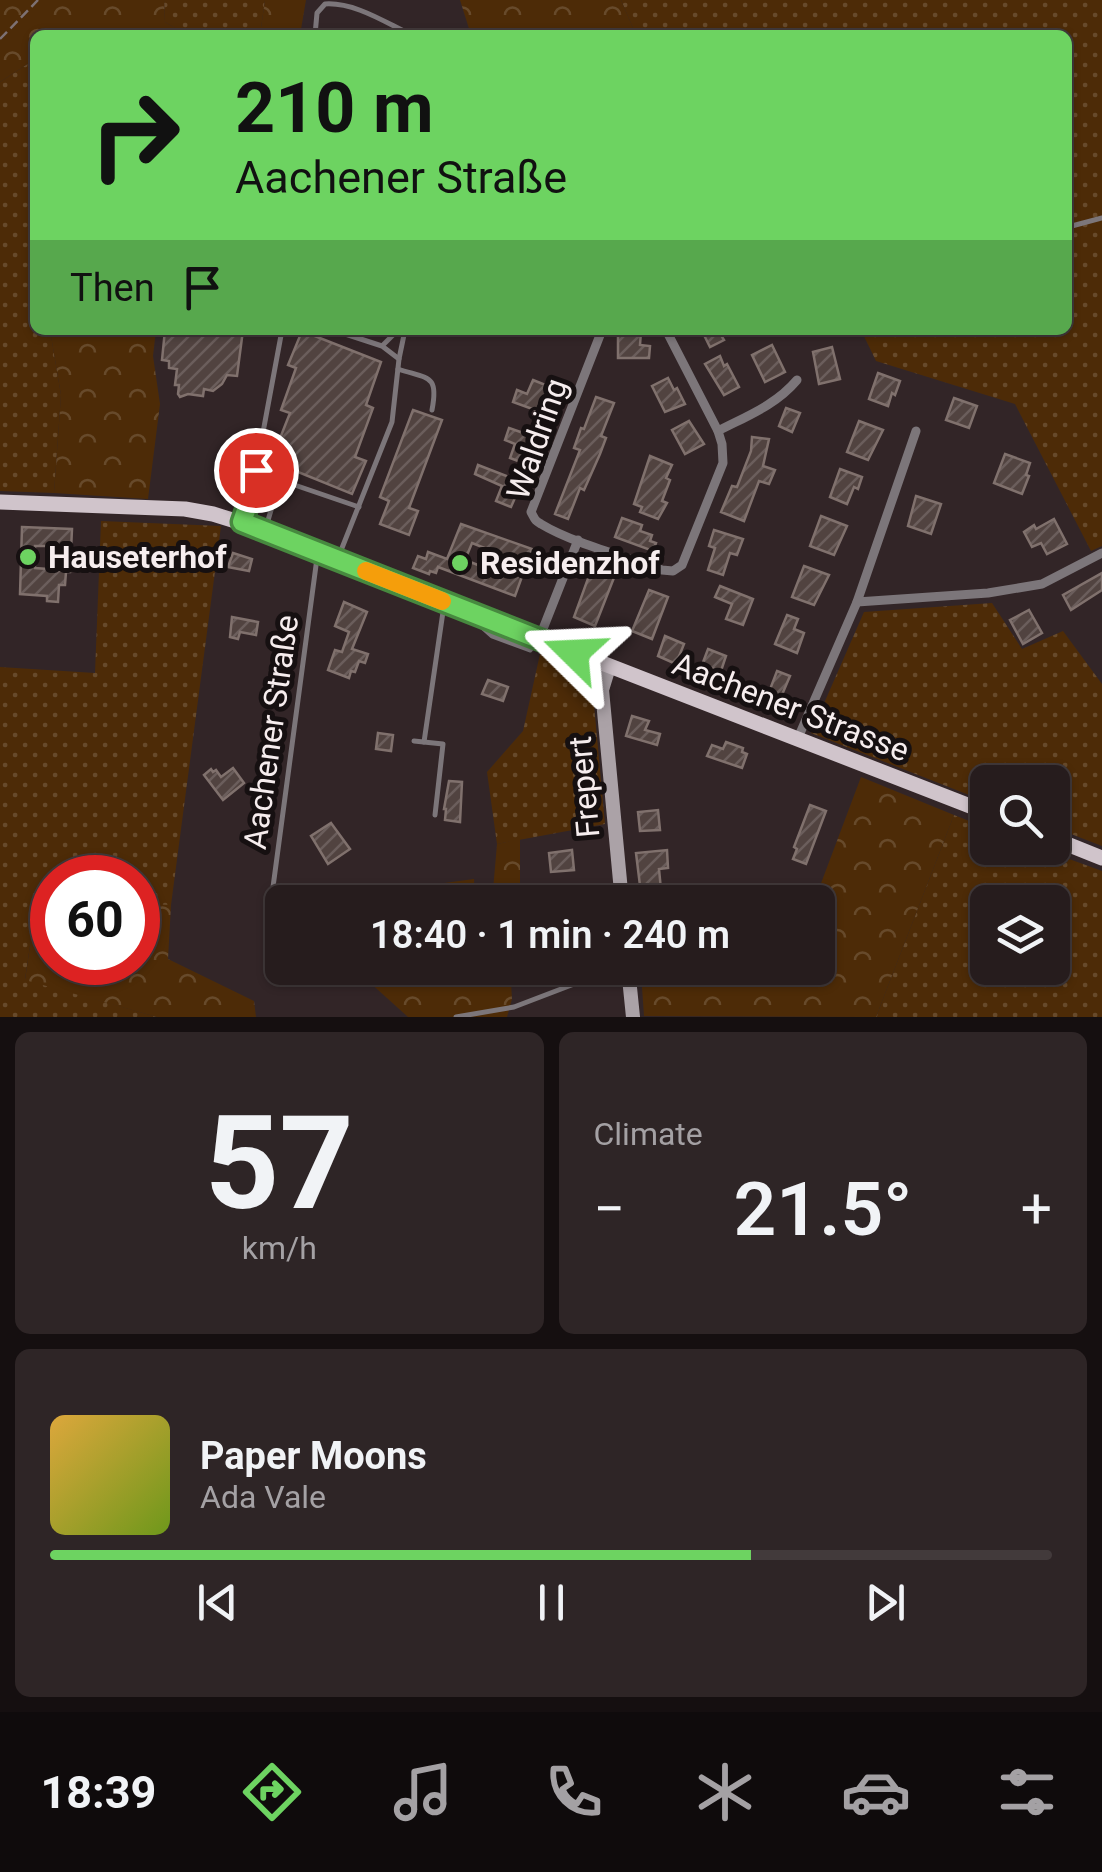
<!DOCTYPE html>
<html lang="en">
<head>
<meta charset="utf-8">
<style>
  :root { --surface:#261c1d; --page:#2e2526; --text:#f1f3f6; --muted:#a4a1a4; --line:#423a3b; --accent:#6dd361 }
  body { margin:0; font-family:Roboto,sans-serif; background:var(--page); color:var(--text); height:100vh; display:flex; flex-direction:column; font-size:38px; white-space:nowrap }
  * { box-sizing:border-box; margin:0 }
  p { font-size:32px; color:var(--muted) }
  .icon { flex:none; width:55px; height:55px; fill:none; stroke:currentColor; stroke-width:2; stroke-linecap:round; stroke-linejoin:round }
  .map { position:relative; height:1017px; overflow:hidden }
  .side { display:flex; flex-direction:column; gap:15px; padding:15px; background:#150f10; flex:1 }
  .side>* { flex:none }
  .guide { position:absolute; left:30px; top:30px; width:1042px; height:305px; border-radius:15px; box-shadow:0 2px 8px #0004,0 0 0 2px var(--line); background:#6dd361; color:#111; overflow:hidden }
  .fabs { position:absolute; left:970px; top:765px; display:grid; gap:20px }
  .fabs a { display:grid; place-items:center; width:100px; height:100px; border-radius:15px; background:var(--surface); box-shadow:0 2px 8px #0004,0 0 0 2px var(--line); font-size:50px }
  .speed { position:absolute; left:30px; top:855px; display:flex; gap:20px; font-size:50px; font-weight:700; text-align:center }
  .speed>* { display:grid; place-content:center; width:130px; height:130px; border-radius:50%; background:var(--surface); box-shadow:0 2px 8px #0004,0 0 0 2px var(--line); line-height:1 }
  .speed .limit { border:15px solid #d22; background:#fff; color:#111 }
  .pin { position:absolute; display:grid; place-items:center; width:85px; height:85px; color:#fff; margin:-42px; border:5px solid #fff; border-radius:50%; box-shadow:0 2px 10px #0007 }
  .me { position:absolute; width:110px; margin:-55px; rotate:291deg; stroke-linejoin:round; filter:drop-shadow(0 0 8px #0008) }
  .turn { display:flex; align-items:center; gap:35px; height:210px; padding:0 40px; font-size:45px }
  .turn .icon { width:130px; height:130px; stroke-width:2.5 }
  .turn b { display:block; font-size:70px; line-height:85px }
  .then { display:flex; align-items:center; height:95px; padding:0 40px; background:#0003; gap:20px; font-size:38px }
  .big { font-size:75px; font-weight:600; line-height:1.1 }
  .side .card { flex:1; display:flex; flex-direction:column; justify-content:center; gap:15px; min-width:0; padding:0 35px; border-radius:15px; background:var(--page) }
  .side .dial { align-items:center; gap:0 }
  .dial b { font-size:130px; line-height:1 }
  .song { display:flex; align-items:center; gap:30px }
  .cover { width:120px; height:120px; border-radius:15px; background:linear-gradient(135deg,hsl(40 70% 55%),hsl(80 70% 35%)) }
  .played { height:10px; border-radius:5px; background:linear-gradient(90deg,var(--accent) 70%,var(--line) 70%) }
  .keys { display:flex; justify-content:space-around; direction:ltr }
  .heat { display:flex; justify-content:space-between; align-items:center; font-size:55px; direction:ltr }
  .side .tiles { flex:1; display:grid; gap:15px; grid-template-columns:1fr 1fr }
  .card:last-child { grid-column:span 2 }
  .trip { position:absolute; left:265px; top:885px; width:570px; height:100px; border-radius:15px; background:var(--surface); box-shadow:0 2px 8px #0004,0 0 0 2px var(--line); font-weight:600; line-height:100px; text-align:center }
  .menu { display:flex; height:160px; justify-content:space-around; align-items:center; background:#0f0b0c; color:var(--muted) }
  .menu .icon { width:70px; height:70px }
  .menu .on { color:var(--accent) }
  .menu b { font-size:45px; color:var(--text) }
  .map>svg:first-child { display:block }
</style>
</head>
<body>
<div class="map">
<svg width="1102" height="1017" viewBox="0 0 1102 1017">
  <defs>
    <pattern id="grass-dots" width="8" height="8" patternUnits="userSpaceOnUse" patternTransform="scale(2.5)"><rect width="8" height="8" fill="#4d2b07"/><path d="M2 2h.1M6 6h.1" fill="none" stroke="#674a2b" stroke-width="1.8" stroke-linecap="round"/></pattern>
    <pattern id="forest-crowns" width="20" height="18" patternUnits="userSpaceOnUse" patternTransform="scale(2.5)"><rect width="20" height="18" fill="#4d2b07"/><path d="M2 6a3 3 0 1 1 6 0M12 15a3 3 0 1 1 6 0" fill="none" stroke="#674a2b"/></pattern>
    <pattern id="building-hatch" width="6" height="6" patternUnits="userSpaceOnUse" patternTransform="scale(2.5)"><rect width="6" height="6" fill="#514340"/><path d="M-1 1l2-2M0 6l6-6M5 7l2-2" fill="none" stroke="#6b5e5c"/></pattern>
  </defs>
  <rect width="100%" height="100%" fill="#322527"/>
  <g fill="url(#grass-dots)" fill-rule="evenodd">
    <path d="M164,0H265L260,35H187L165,22Z"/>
    <path d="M621,0H1102V546L1091,551L1015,404L876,361L861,330H920L921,333L935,330H1068V35H636Z"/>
    <path d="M35,59V330H50L61,395L54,493L0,491V82Z"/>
    <path d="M101,521L221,526L171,905H138V878H52V922L33,926L25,979L157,1017H0V667L95,673Z"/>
    <path d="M992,603L1022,649L1063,631L1102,684V846L1053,827L1052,782H988L987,802L811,733L864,612Z"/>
    <path d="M540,654L591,672L605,824L497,844L487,772L523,731Z"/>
    <path d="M954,815L987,828L988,848H1039L1102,871V1017H876ZM988,902H1052V968H988Z"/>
  </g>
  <g fill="url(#forest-crowns)">
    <path d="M0,0H164L165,22L187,35H35V59L0,82Z"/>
    <path d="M265,0H306L300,35H260Z"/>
    <path d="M460,0H621L636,35H471Z"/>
    <path d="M50,330H156L153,356L160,404L148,499L54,493L61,395Z"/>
    <path d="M861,777L954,815L876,1017L644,1016L642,987L775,973L776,968H818V902H789L798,894L820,886Z"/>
    <path d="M520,839V890L503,892V902H492L497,844Z"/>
    <path d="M474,879L475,902H363V894Z"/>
    <path d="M144,904L171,905L168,959L254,1001L256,1017H157L25,980L33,926L52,922V962H138V905Z"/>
    <path d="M367,968H510L512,999L507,1017H408L367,980Z"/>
  </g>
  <g fill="url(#building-hatch)" stroke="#80716d" stroke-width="2.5" fill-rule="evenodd">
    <path d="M165,330H243L237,376L227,375L222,384L213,391L204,389L203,396L188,394L180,397L178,394L179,385H175L177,369L169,368V361L162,360Z"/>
    <path d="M705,330H718L724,340L710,347L704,335L707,333Z"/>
    <path d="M302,331L381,362L366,405L373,408L355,457L366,461L352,494L271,461L290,413L281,410L296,368L288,365Z"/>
    <path d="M618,332H641L640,345L650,346L649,358H618Z"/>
    <path d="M772,345L785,372L765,382L752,355Z"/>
    <path d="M832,347L840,379L819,384L813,352Z"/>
    <path d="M720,356L724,366L727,364L739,387L724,395L705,364Z"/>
    <path d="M878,373L900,381L895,395L892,393L888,406L869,399Z"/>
    <path d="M668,378L674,390L677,388L685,404L665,412L652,386Z"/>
    <path d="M533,380L548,386L543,400L553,403L547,419L536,415L538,411L513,402L517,390L527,394Z"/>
    <path d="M596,397L614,403L601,436L606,438L600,454L584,490L580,488L568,519L555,514L580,450L574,448L581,428L584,429Z"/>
    <path d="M954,398L977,406L969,428L946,420Z"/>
    <path d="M786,408L800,413L792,432L779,426Z"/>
    <path d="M413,410L442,420L409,508L418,511L409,535L380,524L389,501L380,497Z"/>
    <path d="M689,421L704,444L685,454L672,430Z"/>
    <path d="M859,421L883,430L868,460L847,452Z"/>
    <path d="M509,428L535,437L523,463L510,458L515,444L505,440Z"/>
    <path d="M752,437L769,439L763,466L775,470L769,484L759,481L744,521L721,512L732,486L737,487L751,451Z"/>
    <path d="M1005,454L1030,463L1026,475L1029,476L1022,494L994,483Z"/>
    <path d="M650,456L672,465L666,478L670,480L662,501L667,503L658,519L640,512L642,507L634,504Z"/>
    <path d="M478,465L522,482L511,507L496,501L502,486L475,474Z"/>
    <path d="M840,469L862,477L858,489L854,487L847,504L830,497Z"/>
    <path d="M916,496L941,504L931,534L908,526Z"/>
    <path d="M821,516L847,526L834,555L810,546Z"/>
    <path d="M622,518L642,525L640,531L652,535L650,541L656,543L653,551L615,537Z"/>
    <path d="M1054,519L1067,544L1047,554L1041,543L1032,547L1024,532L1034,525L1036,529Z"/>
    <path d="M461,524L532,549L515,596L438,567L436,573L430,571L429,574L413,568L418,556L426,559L428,552L447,559ZM472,543L510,558L504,575L465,560Z"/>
    <path d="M22,527L72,529L70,572H66L65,585H59L58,602L47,601V596L20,594ZM35,546H62L61,570L35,568Z"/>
    <path d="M714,530L743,539L737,555L730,553L723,575L708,570L715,548L709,546Z"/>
    <path d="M233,553L252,559L249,571L228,567Z"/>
    <path d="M594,562L617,570L595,626L574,617Z"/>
    <path d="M804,566L829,575L814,605L792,597Z"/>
    <path d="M1102,573V590L1071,610L1063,595Z"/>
    <path d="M720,586L753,599L743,625L726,619L732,604L715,597Z"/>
    <path d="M649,590L668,597L652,639L632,631Z"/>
    <path d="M344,602L367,612L352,649L368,654L365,663L359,661L355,672L351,671L349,678L328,670L335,650L342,652L349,632L335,626Z"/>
    <path d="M1029,610L1042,633L1023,644L1010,620Z"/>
    <path d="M787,615L798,619L794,629L804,633L797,653L775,644Z"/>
    <path d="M232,617L258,622L256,635L240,632L238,639L230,637Z"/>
    <path d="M665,636L684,644L676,664L658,656Z"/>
    <path d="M708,649L726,656L721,671L702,665Z"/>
    <path d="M777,671L790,676L781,697L769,692Z"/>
    <path d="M488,680L508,687L503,701L482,694Z"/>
    <path d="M632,716L649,721L645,730L660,734L657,745L626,736Z"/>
    <path d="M378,733L393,735L391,751L376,749Z"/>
    <path d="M726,742L743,748L742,752L747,754L742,768L707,756L712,745L723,749Z"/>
    <path d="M233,768L244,783L223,800L204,775L211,769L213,772L216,770L221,777Z"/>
    <path d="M449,781L462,782L460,822L445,820L446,809H444Z"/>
    <path d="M810,805L826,811L806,864L793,859L797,849L794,847Z"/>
    <path d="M658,810L660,830L640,831L638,812Z"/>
    <path d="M331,823L350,849L328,864L311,836Z"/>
    <path d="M572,850L574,870L551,872L549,853Z"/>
    <path d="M667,850L668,868L659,869L662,900L642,902L636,853Z"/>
  </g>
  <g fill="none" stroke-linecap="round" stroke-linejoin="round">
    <path stroke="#7d7173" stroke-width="2.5" stroke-dasharray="10 5" stroke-linecap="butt" d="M0,39L38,0"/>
    <g stroke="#7c767a" stroke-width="5">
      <path d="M315,35L317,13L325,4C355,2 386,23 412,35"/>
      <path d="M1068,227L1102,218"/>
      <path d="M333,330L382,346L399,359"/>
      <path d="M383,345L398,330"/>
      <path d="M398,369C428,379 439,374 432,410"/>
      <path d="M243,518L251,497L282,330"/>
      <path d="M266,527L280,480L359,507"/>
      <path d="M338,558L392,422L399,359L405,330"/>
      <path d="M474,620L492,636L530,650L536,643"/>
      <path d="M414,741L443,744L435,815"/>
      <path d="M424,742L444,605"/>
      <path d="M269,917L317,558"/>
      <path d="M456,1017L514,1007L616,968"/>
    </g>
    <g stroke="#7c767a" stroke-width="9">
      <path d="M602,330L531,512C535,519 534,520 541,524C572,543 627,557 662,570L673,571L682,565L723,463L722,444L718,431L666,330"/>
      <path d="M718,431C747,416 776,405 797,380"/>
      <path d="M857,602L988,593L1042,584L1102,553"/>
      <path d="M539,639L578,540"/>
      <path d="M798,738L857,602L916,431"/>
    </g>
    <g stroke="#aba2a7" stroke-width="14">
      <path d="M609,667L602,690L622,902"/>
      <path d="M628,968L633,1017"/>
    </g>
    <g stroke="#d0c4cb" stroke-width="15">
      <path d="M0,502L185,509L213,514L242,523L988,813"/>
      <path d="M1052,838L1102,858"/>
    </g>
  </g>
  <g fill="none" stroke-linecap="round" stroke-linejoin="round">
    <g stroke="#47893f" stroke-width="25">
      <path id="route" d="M256,470L251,496L242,522L574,653"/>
    </g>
    <use href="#route" stroke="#6dd361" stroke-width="18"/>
    <path stroke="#f59e0b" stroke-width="18" d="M366,571L442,601"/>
  </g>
  <g fill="#6dd361" stroke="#161011" stroke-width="4">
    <circle cx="28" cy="557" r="10"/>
    <circle cx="460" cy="563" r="10"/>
  </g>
  <g text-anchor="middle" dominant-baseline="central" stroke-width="10" stroke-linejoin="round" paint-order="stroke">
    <g font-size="32" fill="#f6edee" stroke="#161011">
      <text transform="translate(537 439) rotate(-71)">Waldring</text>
      <text transform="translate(791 707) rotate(21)">Aachener Strasse</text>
      <text transform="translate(271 732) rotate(-82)">Aachener Straße</text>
      <text transform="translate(584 787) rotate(-95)">Frepert</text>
    </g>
    <g font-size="32" font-weight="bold" fill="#f6edee" stroke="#161011" text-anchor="start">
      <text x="48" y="557">Hauseterhof</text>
      <text x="480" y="563">Residenzhof</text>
    </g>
  </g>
</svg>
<div class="fabs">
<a><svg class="icon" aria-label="search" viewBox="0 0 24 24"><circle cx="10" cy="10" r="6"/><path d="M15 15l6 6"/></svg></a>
<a><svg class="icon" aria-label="layers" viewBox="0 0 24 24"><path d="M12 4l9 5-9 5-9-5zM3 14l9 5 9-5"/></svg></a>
</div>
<div class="speed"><div class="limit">60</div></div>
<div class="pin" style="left:256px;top:470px;background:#d93025"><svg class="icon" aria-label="arrive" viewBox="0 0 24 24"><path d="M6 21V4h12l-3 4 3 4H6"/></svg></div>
<svg class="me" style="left:574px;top:653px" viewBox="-20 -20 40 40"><path d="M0-17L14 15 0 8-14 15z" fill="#6dd361" stroke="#fff" stroke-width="4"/></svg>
<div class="trip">18:40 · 1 min · 240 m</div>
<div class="guide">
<div class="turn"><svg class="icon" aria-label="right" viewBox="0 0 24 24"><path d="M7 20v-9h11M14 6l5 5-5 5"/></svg><div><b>210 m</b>Aachener Straße</div></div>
<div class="then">Then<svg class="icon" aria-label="arrive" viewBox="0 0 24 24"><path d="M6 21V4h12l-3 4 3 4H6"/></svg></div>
</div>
</div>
<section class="side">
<div class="tiles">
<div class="card dial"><b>57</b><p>km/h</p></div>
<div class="card"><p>Climate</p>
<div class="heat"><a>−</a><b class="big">21.5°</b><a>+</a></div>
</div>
<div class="card">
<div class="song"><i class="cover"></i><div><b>Paper Moons</b><p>Ada Vale</p></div></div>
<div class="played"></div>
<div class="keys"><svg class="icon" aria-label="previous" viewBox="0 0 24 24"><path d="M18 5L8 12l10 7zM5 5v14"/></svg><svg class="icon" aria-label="pause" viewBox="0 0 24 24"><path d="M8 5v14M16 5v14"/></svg><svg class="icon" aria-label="next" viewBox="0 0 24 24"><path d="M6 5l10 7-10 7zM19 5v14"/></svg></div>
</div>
</div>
</section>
<nav class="menu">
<b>18:39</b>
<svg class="icon on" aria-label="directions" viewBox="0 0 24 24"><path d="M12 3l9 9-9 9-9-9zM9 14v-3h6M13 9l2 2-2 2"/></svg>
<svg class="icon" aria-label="music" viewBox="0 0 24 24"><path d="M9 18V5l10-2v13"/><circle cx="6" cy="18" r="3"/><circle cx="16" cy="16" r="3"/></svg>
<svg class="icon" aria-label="phone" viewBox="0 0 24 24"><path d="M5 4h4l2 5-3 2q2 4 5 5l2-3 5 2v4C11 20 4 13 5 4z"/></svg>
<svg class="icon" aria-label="climate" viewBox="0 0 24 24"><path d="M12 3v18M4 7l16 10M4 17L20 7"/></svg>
<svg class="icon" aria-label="car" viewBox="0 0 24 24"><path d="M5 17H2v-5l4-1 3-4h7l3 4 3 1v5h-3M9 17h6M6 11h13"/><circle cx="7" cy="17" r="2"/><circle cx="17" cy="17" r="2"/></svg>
<svg class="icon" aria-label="filters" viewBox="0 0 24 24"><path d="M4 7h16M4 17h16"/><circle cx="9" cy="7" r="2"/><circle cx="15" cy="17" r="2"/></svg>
</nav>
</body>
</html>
